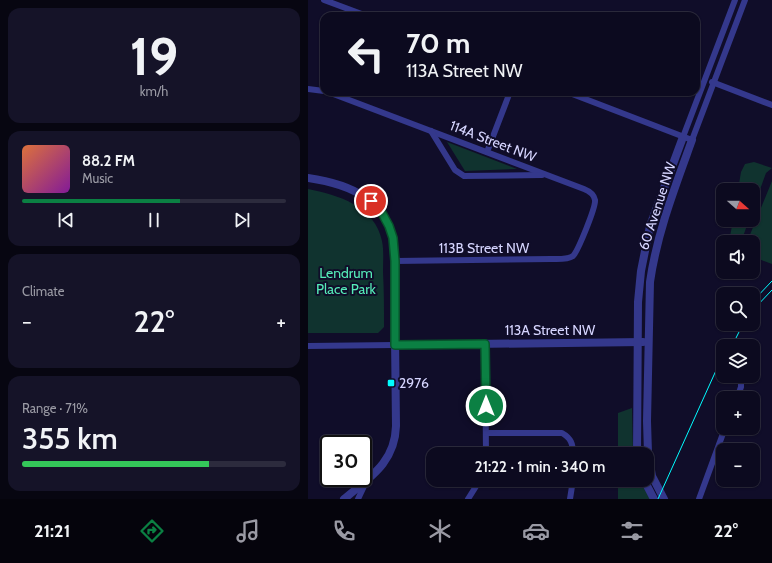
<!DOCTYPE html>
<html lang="en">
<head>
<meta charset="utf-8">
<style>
  :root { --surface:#0c0a1f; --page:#151328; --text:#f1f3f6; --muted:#9a9aa4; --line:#2c2b3d; --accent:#0b8043 }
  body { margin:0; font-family:Cabin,sans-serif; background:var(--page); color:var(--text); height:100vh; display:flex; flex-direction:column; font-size:15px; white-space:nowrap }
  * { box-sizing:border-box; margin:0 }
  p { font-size:13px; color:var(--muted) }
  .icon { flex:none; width:22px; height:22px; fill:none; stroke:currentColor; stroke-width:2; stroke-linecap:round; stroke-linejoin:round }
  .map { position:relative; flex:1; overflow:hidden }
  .details { display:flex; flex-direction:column; gap:8px; padding:8px; background:#070611; width:308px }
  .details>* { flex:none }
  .banner { position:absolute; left:12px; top:12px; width:380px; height:84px; border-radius:12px; box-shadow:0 1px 3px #0004,0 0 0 1px var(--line); background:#0c0a1f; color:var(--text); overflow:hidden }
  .needle { width:26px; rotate:111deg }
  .tools { position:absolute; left:408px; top:183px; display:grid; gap:8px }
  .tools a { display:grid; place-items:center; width:44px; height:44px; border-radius:8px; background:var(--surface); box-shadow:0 1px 3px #0004,0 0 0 1px var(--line); font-size:20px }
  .speed { position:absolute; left:12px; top:435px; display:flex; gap:8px; font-size:20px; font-weight:700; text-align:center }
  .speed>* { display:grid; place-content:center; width:52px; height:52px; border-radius:50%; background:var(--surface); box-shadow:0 1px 3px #0004,0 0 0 1px var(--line); line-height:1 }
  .speed .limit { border:2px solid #111; border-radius:6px; background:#fff; color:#111 }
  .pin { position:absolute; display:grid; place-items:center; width:34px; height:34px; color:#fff; margin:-17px; border:2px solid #fff; border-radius:50%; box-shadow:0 1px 4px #0007 }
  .me { position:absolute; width:44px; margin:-22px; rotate:0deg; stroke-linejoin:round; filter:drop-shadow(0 0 3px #0008) }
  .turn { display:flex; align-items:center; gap:14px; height:84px; padding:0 20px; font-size:18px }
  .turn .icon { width:52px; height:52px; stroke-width:2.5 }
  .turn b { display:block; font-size:28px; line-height:34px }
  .big { font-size:30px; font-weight:600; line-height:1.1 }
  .details .widget { flex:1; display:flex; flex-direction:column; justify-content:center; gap:6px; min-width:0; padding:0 14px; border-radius:12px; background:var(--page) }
  .details .dial { align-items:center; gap:0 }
  .dial b { font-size:52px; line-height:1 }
  .song { display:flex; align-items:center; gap:12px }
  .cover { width:48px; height:48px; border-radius:6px; background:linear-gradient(135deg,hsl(20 70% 55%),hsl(290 70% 35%)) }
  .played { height:4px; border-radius:2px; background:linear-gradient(90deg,var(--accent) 60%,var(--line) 60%) }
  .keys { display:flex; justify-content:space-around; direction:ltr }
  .heat { display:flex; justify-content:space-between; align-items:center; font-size:22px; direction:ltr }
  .charge { height:6px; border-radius:3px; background:linear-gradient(90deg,#34c759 71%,var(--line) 0) }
  .trip { position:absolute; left:118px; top:447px; width:228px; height:40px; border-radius:12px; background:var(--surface); box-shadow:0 1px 3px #0004,0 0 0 1px var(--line); font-weight:600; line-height:40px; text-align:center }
  .dock { display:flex; height:64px; justify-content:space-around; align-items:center; background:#05040c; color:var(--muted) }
  .dock .icon { width:28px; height:28px }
  .dock .active { color:var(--accent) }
  .dock b { font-size:18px; color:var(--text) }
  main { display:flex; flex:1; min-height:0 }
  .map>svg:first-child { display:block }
</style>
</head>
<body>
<main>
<section class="details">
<div class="widget dial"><b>19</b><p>km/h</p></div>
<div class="widget">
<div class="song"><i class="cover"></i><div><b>88.2 FM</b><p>Music</p></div></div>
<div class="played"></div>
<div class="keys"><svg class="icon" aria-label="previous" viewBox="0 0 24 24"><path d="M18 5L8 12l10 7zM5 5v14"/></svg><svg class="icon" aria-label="pause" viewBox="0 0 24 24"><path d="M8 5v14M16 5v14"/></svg><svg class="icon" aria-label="next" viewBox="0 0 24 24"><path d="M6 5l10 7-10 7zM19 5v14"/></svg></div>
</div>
<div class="widget"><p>Climate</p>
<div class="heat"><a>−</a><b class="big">22°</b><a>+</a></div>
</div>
<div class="widget"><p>Range · 71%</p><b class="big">355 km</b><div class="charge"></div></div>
</section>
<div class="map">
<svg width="464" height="499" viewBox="0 0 464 499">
  <rect width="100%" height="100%" fill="#100d29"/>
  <g fill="#10332f">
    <path d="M139,142L209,169L157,171Z"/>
    <path d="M446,162L464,168L458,173L445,209V190H430L433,172L437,164Z"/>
    <path d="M464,181V264L445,257V242H439Z"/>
    <path d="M0,189C30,195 67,206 74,241C76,251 75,261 75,272C76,290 76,309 76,327L70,333H0Z"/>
    <path d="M425,220H441L433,242H421Z"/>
    <path d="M324,408L325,454H310V413Z"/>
    <path d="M310,480H332L342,499H310Z"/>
  </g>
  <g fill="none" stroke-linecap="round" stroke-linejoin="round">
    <g stroke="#34388c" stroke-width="6">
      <path d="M16,0L59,16"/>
      <path d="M404,82L464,105"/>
      <path d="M0,89L16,91"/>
      <path d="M20,92L276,189C281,191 286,194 287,200C288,207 270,251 265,256C259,260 250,259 243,259L87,261"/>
      <path d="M259,92L384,140L437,0"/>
      <path d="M123,131L147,170L156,176L234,175"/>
      <path d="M375,137L427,0"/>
      <path d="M179,152L202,92"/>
      <path d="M177,344L178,454"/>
      <path d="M0,346L87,345"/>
      <path d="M429,398L433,387V376"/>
      <path d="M178,433H254C263,438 265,444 265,454"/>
      <path d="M50,499L58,482"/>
      <path d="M160,499L172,480"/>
      <path d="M262,499L265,480"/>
      <path d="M391,499L417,428"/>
    </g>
    <g stroke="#34388c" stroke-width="8">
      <path d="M0,178C42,184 80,200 86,246L88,426C87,463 61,478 36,499"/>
      <path d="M87,345L335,342"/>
      <path d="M329,454L330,302L333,271L342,226L375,137"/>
      <path d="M336,480L346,499"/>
      <path d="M356,499L344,476L340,453L339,421L342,282C349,233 367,187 384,140"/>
    </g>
    <g stroke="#01fcff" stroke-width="1">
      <path d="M445,301L464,281"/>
      <path d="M445,310L464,290"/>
      <path d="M424,346L435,324"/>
      <path d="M350,499L415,355"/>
    </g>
  </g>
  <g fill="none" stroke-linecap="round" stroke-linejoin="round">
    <g stroke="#07532c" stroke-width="10">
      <path id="route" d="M63,201L74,213L81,226L85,238L87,261V345L177,344L178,406"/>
    </g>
    <use href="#route" stroke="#0b8043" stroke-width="7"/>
  </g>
  <rect fill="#01fcff" stroke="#100d29" stroke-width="1.5" x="79" y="379" width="8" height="8" rx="2"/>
  <g text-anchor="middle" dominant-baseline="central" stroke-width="4" stroke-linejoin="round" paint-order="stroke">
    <g font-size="14" fill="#d6d5ff" stroke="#100d29">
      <text transform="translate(185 141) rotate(21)">114A Street NW</text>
      <text transform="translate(349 206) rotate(-72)">60 Avenue NW</text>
      <text x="176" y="248">113B Street NW</text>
      <text x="242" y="330">113A Street NW</text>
    </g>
    <g font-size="14" fill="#55ebb8" stroke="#100d29">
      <text x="38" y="273">Lendrum<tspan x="38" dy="16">Place Park</tspan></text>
    </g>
    <g font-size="14" fill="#d6d5ff" stroke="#100d29" text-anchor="start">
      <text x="91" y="383">2976</text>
    </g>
  </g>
</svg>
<div class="tools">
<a><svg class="needle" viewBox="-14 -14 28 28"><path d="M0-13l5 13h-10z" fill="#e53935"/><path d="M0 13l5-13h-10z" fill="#9a9aa4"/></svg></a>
<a><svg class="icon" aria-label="sound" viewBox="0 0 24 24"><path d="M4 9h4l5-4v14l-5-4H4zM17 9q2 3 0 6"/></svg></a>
<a><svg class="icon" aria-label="search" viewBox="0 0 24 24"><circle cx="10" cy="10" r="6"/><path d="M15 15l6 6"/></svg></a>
<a><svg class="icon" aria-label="layers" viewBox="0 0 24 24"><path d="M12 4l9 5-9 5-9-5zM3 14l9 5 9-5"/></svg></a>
<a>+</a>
<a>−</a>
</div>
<div class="speed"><div class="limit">30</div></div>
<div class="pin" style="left:63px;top:201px;background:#d93025"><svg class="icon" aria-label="arrive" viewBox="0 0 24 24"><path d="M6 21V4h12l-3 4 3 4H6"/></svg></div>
<svg class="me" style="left:178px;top:406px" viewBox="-20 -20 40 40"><circle r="17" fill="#0b8043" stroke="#fff" stroke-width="3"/><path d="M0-11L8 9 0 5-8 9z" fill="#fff"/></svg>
<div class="trip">21:22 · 1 min · 340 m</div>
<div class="banner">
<div class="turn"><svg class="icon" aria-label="left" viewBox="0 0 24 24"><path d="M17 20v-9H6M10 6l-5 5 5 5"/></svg><div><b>70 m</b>113A Street NW</div></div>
</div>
</div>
</main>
<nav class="dock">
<b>21:21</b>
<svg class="icon active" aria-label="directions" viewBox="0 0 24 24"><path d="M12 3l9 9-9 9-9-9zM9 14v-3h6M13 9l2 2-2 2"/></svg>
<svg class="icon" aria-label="music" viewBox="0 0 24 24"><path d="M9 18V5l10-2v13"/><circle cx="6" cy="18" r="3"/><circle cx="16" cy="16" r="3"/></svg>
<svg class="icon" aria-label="phone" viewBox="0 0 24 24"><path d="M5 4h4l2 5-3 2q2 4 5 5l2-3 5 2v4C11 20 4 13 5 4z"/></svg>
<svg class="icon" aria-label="climate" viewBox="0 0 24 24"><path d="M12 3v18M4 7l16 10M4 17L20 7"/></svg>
<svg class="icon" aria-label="car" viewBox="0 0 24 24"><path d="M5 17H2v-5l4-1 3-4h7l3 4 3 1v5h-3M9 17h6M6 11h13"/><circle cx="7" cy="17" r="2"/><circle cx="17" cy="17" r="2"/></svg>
<svg class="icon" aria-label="filters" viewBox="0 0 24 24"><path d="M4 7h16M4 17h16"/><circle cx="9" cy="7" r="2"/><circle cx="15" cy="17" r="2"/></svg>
<b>22°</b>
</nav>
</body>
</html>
